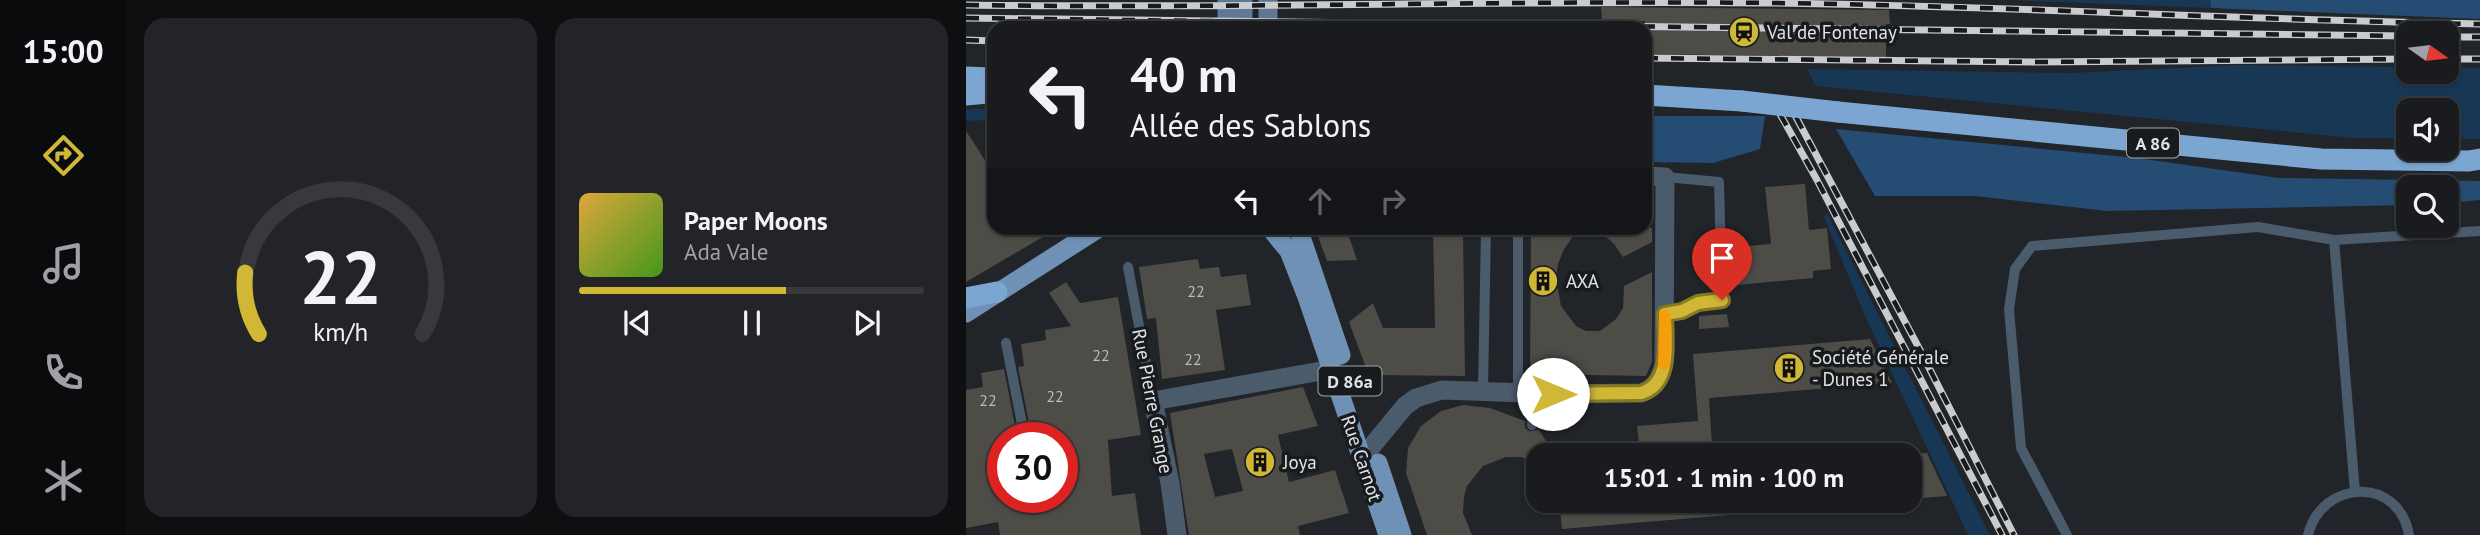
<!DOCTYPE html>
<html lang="en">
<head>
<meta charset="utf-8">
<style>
  :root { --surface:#191b1e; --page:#222427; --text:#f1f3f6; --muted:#9fa1a4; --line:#37393c; --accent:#d0b836 }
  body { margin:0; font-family:"PT Sans",sans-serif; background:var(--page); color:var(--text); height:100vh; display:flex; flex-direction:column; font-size:26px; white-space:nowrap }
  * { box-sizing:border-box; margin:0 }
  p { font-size:23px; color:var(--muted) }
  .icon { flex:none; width:38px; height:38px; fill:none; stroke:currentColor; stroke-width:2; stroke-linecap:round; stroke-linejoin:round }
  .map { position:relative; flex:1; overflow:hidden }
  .panel { display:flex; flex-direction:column; gap:18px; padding:18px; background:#0e0f10; width:840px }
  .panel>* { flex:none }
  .guide { position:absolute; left:21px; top:21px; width:665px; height:214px; border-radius:21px; box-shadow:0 2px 5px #0004,0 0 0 2px var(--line); background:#191b1e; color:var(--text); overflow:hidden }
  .needle { width:46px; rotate:104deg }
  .fabs { position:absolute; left:1430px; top:21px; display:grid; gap:14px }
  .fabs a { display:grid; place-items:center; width:63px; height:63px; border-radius:14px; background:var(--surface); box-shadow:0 2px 5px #0004,0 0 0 2px var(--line); font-size:35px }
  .speed { position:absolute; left:21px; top:422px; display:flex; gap:14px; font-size:35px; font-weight:700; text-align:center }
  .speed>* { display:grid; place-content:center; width:91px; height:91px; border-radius:50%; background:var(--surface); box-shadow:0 2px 5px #0004,0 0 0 2px var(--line); line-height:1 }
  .speed .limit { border:10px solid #d22; background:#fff; color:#111 }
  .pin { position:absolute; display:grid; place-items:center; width:60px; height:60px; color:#fff; margin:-72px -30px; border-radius:50% 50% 50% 0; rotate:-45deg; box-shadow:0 0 7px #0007 }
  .pin .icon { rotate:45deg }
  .me { position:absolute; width:77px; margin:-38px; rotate:90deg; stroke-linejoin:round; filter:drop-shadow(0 0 5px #0008) }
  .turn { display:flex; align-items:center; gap:24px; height:147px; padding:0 28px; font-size:32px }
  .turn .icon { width:91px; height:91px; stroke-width:2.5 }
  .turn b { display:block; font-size:49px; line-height:60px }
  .lanes { display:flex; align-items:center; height:66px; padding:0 28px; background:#0003; justify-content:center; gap:35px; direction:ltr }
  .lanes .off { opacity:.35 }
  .panel .widget { flex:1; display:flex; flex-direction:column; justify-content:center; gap:10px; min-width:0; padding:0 24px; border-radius:21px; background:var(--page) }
  .panel .dial { align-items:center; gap:0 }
  .dial svg { height:182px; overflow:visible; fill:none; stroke:var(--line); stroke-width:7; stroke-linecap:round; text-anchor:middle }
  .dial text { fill:var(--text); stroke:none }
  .song { display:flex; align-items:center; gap:21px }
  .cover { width:84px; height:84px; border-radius:10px; background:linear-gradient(135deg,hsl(40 70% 55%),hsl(100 70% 35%)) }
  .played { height:7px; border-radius:4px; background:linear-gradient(90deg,var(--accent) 60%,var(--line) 60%) }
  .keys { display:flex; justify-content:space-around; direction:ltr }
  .panel .tiles { flex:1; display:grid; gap:18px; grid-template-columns:repeat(2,1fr) }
  .trip { position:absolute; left:560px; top:443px; width:396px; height:70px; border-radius:21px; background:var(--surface); box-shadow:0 2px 5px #0004,0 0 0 2px var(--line); font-weight:700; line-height:70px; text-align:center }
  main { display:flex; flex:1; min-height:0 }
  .dock { display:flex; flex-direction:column; width:126px; justify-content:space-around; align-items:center; background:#0a0b0c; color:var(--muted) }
  .dock .icon { width:49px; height:49px }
  .dock .on { color:var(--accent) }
  .dock b { font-size:32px; color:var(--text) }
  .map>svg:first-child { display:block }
</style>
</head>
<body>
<main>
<nav class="dock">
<b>15:00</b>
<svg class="icon on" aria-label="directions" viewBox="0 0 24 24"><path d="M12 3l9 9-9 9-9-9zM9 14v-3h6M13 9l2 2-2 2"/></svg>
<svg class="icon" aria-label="music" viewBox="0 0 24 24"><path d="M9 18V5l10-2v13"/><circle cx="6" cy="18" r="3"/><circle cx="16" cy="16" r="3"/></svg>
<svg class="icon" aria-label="phone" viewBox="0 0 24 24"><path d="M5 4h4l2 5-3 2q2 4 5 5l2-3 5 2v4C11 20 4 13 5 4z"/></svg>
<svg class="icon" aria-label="climate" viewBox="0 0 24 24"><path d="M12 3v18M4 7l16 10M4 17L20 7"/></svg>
</nav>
<section class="panel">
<div class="tiles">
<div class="widget dial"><svg viewBox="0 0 100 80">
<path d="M14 69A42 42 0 1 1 86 69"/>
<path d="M14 69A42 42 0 0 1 8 42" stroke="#d0b836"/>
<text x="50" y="56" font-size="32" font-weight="700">22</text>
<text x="50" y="72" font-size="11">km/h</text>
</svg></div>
<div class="widget">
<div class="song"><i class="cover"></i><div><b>Paper Moons</b><p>Ada Vale</p></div></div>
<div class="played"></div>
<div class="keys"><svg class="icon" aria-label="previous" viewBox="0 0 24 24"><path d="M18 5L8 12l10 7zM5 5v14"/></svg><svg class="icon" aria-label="pause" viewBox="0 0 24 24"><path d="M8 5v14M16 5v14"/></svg><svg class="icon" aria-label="next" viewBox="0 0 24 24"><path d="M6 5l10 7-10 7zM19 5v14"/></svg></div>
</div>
</div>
</section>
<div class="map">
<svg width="1514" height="535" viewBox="0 0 1514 535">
  <rect width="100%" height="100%" fill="#212428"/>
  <g fill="#173755">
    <path d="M1042,0H1244L1245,8Z"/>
    <path d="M1274,65L1442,67V72H1480L1481,67L1514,68V139H1481L1480,110H1442V138H1388L850,86L841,69L1105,73Z"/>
    <path d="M0,109H28V120L0,121Z"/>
    <path d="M861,213L1024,535H1002L899,316L858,217Z"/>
  </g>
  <g fill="#254c73">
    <path d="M1244,0H1514V19L1245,8Z"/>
    <path d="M679,116H799L794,149L747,163L679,162Z"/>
    <path d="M870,129L1171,158L1313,178L1514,181V200L1481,203L1480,187H1442V205L1141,211L1009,196H909Z"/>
  </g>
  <g fill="#4d4c47" fill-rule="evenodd">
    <path d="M635,7L923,10L924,24H920V57L679,54V21L636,20Z"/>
    <path d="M0,131L28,174V228H92L0,282Z"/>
    <path d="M839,184L843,230L861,228L865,269L847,271V278L771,285L768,247L805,244L799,187Z"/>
    <path d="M349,228H380L391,260L361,261Z"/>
    <path d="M467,228H497L499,376L406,375L402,373L383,322L407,303L417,328H469Z"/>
    <path d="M565,228H613L598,249L592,264L590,279L595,306L610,326L620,331H634L650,319L657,308L658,286L686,272V362L680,376L564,374Z"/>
    <path d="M630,228H686V242L657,257L648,244Z"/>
    <path d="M232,259L234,269L253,267L255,277L280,274L285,305L250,310L259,370L196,379L190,318L181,319L173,267Z"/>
    <path d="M100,282L114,303L152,297L175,435L142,440L146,496L169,493L175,535H34L32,522L0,528V390L17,387L15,373L38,369L50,431L55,436L62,434L64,428L52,367L58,366L55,344L80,340L79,330L105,326L83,293ZM37,438H96V497H37Z"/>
    <path d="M761,314L763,327L733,329V316Z"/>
    <path d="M904,339L926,383L743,398L746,446L674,452L671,426L732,421L727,354Z"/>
    <path d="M337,387L352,426L312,435L323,482L369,470L383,513L332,526L334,535H223L204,413ZM266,449L277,491L249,497L238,454Z"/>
    <path d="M497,405L524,408L559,421V428L563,431L573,430L580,441L582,455H572V463L555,457H540L517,466L501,486L498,497L497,513L506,535H461L440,473L442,448L455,426L475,411Z"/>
    <path d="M961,453L981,496L943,499V454Z"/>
    <path d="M593,500H822V510L596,529Z"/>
  </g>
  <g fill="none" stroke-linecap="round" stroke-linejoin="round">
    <g stroke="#4a5b6c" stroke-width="10">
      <path d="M1368,240L1514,231"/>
      <path d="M162,267L187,401"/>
      <path d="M699,314L716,311L732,303L756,300L753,182L699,177"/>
      <path d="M40,343L57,429"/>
      <path d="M517,391L520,228"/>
      <path d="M552,392V228"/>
      <path d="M566,425L568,393"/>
      <path d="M1101,535L1055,448L1043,309L1049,269L1066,246L1292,227L1368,240L1389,492"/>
      <path d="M1342,535C1356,479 1433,476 1443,535"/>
    </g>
    <g stroke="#4a5b6c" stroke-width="19">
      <path d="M406,446L439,406L450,398L476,390L587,394L675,393C689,389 695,378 698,364L699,177L679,176"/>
      <path d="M211,535L204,483L187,401L366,369"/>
    </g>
    <g stroke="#5f7995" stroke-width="19">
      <path d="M277,0V28"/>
      <path d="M302,0V28"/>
      <path d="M261,28V0"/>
    </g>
    <g stroke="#6e91b5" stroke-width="19">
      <path d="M304,228L323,251L341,297L422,535"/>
      <path d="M332,228L375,355"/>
      <path d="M0,313L133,228"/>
      <path d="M412,463L436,535"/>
    </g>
    <g stroke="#7ca6d2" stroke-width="21">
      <path d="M0,77L28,78"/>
      <path d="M0,95L22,93L28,80"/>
      <path d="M679,95L776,101"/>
      <path d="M872,112L1355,159L1503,161L1514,159"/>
      <path d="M0,298L31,292"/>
    </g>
    <g stroke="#c9cbce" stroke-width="7">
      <g id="rail">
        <path d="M0,5C269,9 538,0 807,3C1043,6 1278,20 1514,24"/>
        <path d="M0,18L1442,36"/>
        <path d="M1480,37H1514"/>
        <path d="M0,40L28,41"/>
        <path d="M679,58L1069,62L1442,59"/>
        <path d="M1480,59H1514"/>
        <path d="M814,114L851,180L1036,535"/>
        <path d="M830,117L954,350L1048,535"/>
      </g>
    </g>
    <use href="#rail" stroke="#181b1e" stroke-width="4.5" stroke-dasharray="13" stroke-linecap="butt"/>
    <path stroke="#7ca6d2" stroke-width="21" d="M776,101L872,112"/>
  </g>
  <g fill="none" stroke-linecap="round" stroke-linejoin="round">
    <g stroke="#877823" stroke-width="18">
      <path id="route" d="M587,394L675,393C707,384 699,339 699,314L716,311L732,303L756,300"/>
    </g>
    <use href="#route" stroke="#d0b836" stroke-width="12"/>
    <path stroke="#f59e0b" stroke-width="12" d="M698,364L699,316"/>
  </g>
  <defs>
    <g id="station-disc" transform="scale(1.575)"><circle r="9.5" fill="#d0b836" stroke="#181b1e"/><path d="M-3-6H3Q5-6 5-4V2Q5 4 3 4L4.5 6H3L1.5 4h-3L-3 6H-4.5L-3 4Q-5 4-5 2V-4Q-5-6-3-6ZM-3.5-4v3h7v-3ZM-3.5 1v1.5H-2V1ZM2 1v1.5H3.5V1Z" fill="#111"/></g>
    <g id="building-disc" transform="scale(1.575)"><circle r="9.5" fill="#d0b836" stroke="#181b1e"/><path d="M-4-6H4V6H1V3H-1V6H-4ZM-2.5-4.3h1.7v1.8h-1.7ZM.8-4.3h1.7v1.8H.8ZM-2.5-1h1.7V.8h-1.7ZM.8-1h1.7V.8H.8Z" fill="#111"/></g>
  </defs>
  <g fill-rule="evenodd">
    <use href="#station-disc" x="778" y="32"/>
    <use href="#building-disc" x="577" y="281"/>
    <use href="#building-disc" x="823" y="368"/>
    <use href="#building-disc" x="294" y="462"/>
  </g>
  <g text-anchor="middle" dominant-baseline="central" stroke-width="7" stroke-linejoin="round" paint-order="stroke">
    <g font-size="16" fill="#bbbcbd">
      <text x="230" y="291">22</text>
      <text x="135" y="355">22</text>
      <text x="227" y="359">22</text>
      <text x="89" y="396">22</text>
      <text x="22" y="400">22</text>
    </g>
    <g fill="#181b1e" stroke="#a4a6a9" stroke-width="2">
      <rect x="1161" y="128.5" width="52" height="29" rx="5"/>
      <rect x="352.5" y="366.5" width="63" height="29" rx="5"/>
    </g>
    <g font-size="18" font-weight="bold" fill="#e0e2e4">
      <text x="1187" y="143">A 86</text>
      <text x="384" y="381">D 86a</text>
    </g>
    <g font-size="19" fill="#e0e2e4" stroke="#181b1e" text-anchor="start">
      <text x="801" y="32">Val de Fontenay</text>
      <text x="600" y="281">AXA</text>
      <text x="846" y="357">Société Générale<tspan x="846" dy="22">- Dunes 1</tspan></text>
      <text x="317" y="462">Joya</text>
    </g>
    <g font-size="19" fill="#e0e2e4" stroke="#181b1e">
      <text transform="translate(187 401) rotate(79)">Rue Pierre Grange</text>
      <text transform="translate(396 458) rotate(71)">Rue Carnot</text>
    </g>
  </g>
</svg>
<div class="fabs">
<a><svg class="needle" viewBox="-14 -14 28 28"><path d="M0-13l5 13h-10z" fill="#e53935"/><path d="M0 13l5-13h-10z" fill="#9fa1a4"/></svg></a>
<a><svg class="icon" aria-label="sound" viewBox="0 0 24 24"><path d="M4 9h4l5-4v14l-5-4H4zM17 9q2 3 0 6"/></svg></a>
<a><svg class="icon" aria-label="search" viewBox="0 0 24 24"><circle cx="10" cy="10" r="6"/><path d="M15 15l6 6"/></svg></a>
</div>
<div class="speed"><div class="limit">30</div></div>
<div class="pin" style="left:756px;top:300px;background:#d93025"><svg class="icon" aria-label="arrive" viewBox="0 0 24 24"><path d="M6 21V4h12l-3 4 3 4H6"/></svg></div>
<svg class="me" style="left:587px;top:394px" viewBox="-20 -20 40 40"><circle r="19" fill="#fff"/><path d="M0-13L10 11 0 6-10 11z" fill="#d0b836"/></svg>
<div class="trip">15:01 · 1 min · 100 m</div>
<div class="guide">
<div class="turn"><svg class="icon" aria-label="left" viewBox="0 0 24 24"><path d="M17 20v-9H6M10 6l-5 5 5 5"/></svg><div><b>40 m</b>Allée des Sablons</div></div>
<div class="lanes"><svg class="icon" aria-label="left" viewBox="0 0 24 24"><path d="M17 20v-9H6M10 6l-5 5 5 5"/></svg><svg class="icon off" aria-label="ahead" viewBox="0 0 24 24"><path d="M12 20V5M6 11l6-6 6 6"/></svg><svg class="icon off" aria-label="right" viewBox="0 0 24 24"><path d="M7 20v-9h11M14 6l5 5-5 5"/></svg></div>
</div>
</div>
</main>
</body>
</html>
